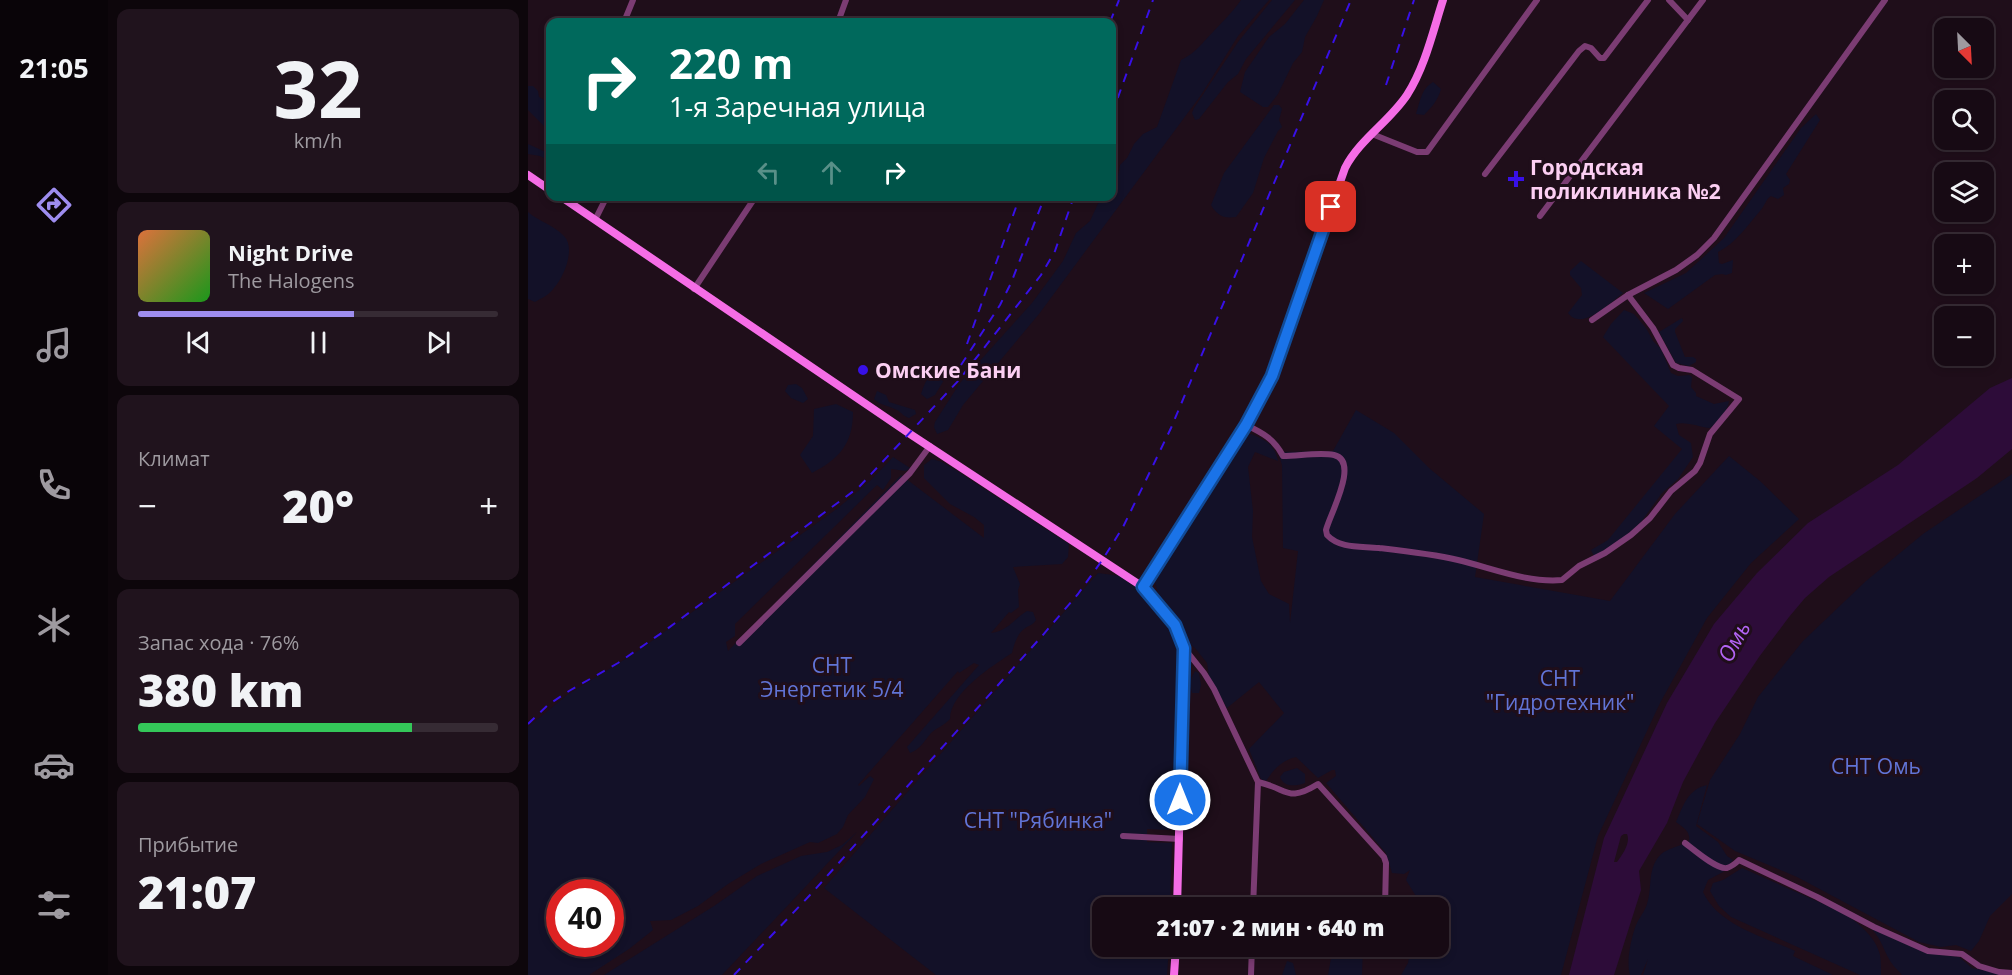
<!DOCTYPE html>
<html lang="ru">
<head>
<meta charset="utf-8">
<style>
  :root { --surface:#170a14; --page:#20131d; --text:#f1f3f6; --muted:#9e9aa0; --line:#362b34; --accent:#9e8def }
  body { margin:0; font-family:"Open Sans",sans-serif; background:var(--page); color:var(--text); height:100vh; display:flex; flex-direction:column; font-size:22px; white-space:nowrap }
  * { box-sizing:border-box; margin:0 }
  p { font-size:20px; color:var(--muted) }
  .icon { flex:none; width:33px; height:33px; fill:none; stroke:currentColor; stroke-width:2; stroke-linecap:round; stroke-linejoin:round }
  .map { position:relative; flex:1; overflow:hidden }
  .sheet { display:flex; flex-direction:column; gap:9px; padding:9px; background:#0d060b; width:420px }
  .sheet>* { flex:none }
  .banner { position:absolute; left:18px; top:18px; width:570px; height:183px; border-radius:12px; box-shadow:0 3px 9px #0003,0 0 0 2px var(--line); background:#00695c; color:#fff; overflow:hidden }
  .needle { width:39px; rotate:156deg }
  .buttons { position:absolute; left:1406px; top:18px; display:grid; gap:12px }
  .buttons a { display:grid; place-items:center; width:60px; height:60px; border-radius:12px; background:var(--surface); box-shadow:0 3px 9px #0003,0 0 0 2px var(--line); font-size:30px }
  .speed { position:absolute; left:18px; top:879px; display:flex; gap:12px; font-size:30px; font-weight:700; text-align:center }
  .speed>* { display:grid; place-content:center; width:78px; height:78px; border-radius:50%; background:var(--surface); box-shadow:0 3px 9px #0003,0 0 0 2px var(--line); line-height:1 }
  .speed .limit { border:9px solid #d22; background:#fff; color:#111 }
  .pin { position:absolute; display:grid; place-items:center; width:51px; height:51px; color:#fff; margin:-26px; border-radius:12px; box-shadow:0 3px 9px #0006 }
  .me { position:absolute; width:66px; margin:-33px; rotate:0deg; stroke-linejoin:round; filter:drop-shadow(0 0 4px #0008) }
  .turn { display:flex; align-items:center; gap:21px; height:126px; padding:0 24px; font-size:27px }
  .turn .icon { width:78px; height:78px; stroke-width:2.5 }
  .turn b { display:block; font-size:42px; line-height:51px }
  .lanes { display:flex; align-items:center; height:57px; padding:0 24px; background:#0003; justify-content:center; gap:30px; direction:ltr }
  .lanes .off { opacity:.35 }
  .big { font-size:45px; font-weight:800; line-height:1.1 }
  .sheet .card { flex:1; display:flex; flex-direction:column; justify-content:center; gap:9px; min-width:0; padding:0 21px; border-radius:12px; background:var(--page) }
  .sheet .dial { align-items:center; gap:0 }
  .dial b { font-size:78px; line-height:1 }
  .song { display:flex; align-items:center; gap:18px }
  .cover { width:72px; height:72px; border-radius:9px; background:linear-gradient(135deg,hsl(20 70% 55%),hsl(120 70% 35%)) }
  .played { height:6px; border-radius:3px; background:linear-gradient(90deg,var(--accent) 60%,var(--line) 60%) }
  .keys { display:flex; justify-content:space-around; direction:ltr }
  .heat { display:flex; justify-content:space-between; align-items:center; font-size:33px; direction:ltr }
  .charge { height:9px; border-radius:4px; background:linear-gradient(90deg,#34c759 76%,var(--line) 0) }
  .trip { position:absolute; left:564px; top:897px; width:357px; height:60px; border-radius:12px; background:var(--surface); box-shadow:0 3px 9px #0003,0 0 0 2px var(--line); font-weight:800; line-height:60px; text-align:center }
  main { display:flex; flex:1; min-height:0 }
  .tabs { display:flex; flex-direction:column; width:108px; justify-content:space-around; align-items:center; background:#090408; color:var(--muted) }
  .tabs .icon { width:42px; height:42px }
  .tabs .active { color:var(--accent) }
  .tabs b { font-size:27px; color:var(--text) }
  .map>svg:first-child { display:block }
</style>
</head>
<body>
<main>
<nav class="tabs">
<b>21:05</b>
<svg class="icon active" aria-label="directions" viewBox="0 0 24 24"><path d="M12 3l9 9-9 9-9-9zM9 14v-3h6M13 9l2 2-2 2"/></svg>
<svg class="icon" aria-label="music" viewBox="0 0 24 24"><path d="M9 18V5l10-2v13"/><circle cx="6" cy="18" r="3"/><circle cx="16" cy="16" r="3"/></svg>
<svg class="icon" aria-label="phone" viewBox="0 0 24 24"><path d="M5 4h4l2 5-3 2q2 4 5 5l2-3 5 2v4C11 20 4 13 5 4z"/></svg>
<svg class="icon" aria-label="climate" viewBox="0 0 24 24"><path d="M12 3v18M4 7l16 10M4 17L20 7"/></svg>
<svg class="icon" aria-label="car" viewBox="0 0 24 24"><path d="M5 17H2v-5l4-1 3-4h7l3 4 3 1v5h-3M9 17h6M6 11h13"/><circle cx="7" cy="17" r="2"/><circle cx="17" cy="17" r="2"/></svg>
<svg class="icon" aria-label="filters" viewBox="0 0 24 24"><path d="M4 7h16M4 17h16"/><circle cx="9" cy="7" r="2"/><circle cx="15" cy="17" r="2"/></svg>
</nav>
<section class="sheet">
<div class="card dial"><b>32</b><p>km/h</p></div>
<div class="card">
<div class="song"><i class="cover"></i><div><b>Night Drive</b><p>The Halogens</p></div></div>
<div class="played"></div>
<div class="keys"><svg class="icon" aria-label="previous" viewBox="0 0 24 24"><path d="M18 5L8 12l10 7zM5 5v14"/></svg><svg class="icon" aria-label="pause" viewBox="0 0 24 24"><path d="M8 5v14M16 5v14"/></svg><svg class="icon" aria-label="next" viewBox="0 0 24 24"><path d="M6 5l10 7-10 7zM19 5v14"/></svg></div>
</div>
<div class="card"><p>Климат</p>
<div class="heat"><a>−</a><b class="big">20°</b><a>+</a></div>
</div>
<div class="card"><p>Запас хода · 76%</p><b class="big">380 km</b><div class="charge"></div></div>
<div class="card"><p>Прибытие</p><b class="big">21:07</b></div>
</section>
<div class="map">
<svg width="1484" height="975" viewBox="0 0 1484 975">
  <rect width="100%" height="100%" fill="#1f0e1a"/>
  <g fill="#131128" fill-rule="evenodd">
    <path d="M713,0H741L710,36L673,95L511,314L435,405L420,430L409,434L406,427L407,422L432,383L504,303L535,261L548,233L562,221L573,197L584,196V189L588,187L592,165L599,158L606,144L615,134L629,127L653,60C669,52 673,44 685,32C696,20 703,14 713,0Z"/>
    <path d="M744,0H767L718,59L710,74L700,82L671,119L667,120L664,113L666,108L710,42Z"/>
    <path d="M776,0H796L789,16L777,37L774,52L765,63L750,94L740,107H735L712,92L717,72L741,37L757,24Z"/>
    <path d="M905,82L913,89C910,100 904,107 896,115L888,114C892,102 893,89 905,82Z"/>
    <path d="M0,86H5L10,91L11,97L22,103L19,116L22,119V132L0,110Z"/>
    <path d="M746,105H751L754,109L751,120L754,127L750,131L736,158L725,193L708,217C695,219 689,215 683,205L696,173Z"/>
    <path d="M1288,114L1292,120L1258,174L1262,180L1261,184L1255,188L1256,195L1250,199L1243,196C1237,200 1237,206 1232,211C1219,226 1208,243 1190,252L1191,263L1194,264L1205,260L1204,273L1198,275L1194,274L1187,275L1140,309L1116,293L1158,273L1196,238L1273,128Z"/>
    <path d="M0,144L22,154V161L12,156L0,154Z"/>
    <path d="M0,212C10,221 26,225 36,236C48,248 36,277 26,288C21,295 14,298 7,302L0,299Z"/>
    <path d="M1053,261L1095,293C1083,302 1054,332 1040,313L1054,295L1053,288L1042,275V271Z"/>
    <path d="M1096,310L1106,314L1118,328L1125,341L1133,349L1143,373L1150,376L1161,375L1164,377L1163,387L1168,393V396L1186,404L1201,401C1200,411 1190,422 1182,428C1171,427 1158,421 1148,424L1151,435L1163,443L1165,457L1150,479L1134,493L1113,522L1093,540L1066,556L1063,550L1080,540L1154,449L1126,426L1141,406L1075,337L1083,324Z"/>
    <path d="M1154,318L1155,321L1147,329V332L1157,357H1165L1168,359V362L1161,366L1148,363L1131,332Z"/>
    <path d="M413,370L419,375L407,395L399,399L393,394C397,383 400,372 413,370Z"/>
    <path d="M268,384L274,388L280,399L275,403L263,398L257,391L260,385Z"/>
    <path d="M349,391L358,395L361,402L387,410L388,414L381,418C375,416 374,413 369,410C360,405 353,406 346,399Z"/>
    <path d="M308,404L325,412C325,444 311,459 284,473L272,455L285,436L286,409Z"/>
    <path d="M828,410L866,433L901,468L956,514L947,577L1082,601L1147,514L1201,456L1232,481L1271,519L1223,563L1179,618L1132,703L1070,836L1033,975H873L880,963L883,947L910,946V908L890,907L891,901L878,880L882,870L876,874L864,873L858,853L798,783L808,776L807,770H804L790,778L768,757C753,761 746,769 738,781L733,779L721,749L756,713L731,682L699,708L681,676L679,663L667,648L658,640L651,621L630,593L627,582L629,574L716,437L723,434C738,440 747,445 750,461L727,452L720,467L725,511L724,537L733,581L741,594L761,604L762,623L770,551L755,548L754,465L750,452L805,451Z"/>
    <path d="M365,457L382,468L378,471L363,469V478L355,490L349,485L207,624V636L198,642L200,651L373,475L456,538V525L446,517L422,504L396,478V465L404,459L414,462L426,469L541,544L540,557L534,564L485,567L492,584L490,590L491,607L483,613L481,612L463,633C480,631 486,619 499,611L505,612L508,620C504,626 501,625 496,629C489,634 486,645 484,653C464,666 422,693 422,719C417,725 408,728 403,733C396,741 393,749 382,753L379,747L451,665L446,663L431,673L430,671L330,785L331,786L342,776L346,779L337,797L320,815L315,827L309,834L290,843L282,842L233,864L200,884L170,906L143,920L122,921L125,930L101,949L61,975H0V727L39,695L107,653L310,508L342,481ZM32,892H82V944H32Z"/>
    <path d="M1484,474V894L1462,916L1451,941L1443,951L1428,945L1413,947L1391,942L1269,877L1207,851L1169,824L1182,780L1212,734L1230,697L1275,641L1338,581L1395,534Z"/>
    <path d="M570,573L592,576L621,596L641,621L650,641C650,670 653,813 641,830L619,829V842L644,843L642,907L574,908V946L641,947L639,975H408L296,888Z"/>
    <path d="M667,671L671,673L673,685L671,693H664L661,682Z"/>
    <path d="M769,768L777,774V783C768,786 756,788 752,777L756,772Z"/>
    <path d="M1179,785L1168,826L1190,842L1199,856L1205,860L1195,872L1180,880L1175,892C1190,925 1236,937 1267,951L1265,956L1305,975H1115L1120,959L1113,975H1102C1098,961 1103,939 1108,925C1111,918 1117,911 1119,904C1124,889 1120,872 1129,859C1137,847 1151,848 1161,841C1163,832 1155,827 1148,822C1155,806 1160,789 1179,785Z"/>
    <path d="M329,832L194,975H76L186,906L229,876L273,856L299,852L314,845Z"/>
    <path d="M1214,868L1316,913C1330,923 1348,937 1352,955C1353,961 1353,968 1353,975H1332L1203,917L1191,906L1182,891L1185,883L1195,880Z"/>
    <path d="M1340,925L1399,953L1431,957L1444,968L1479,975H1374C1370,970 1364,965 1361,959C1353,944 1353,938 1340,925Z"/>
    <path d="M805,947H835L834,975H800Z"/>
    <path d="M759,961L765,963L768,975H754Z"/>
  </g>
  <path fill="#2d0c39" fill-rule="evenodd" d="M1484,378V449L1449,478L1301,577L1277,598L1261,617L1231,657L1187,723L1155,782L1139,823L1111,871L1113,890L1086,975H1041L1076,838L1139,703L1186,624L1229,573L1280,523L1370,465L1462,388ZM1096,834H1099C1103,843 1094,855 1089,862H1086L1093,836Z"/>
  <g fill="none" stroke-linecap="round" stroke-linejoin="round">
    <g stroke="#7b3c73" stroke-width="6">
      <path d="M1141,0L1160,20"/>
      <path d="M96,22L105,0"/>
      <path d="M310,22L318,0"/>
      <path d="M844,134L889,152H899L1009,0"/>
      <path d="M957,174L1051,51L1057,46L1063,48L1072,58H1076L1120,0"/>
      <path d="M1012,216L1175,0"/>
      <path d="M67,220L79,196"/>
      <path d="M166,289L228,196"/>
      <path d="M1064,320L1100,295L1148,270L1169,255L1186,238L1357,0"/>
      <path d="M718,425C735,433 746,439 755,456C771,456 791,452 806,455C832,461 802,514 798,530L799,535C812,549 833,546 851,548C877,551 904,554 930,560C964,568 999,583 1034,580L1051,566L1077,553L1103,535L1122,518L1143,491L1167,471L1172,463L1182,434L1211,399L1164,370L1151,368L1145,365L1125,328L1100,295"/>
      <path d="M211,643L382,473L402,446"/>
      <path d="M656,648L676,673L686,689L730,782L725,908"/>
      <path d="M730,782C761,789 759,803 790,784L856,857L858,863L857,908"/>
      <path d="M595,836L652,839"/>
      <path d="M1157,843C1165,849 1189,870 1199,868C1202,867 1208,863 1211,860L1289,897L1346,927L1400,951L1434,954L1451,966L1471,972L1484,973"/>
      <path d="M850,954L853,946"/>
      <path d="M723,975L724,946"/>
    </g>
    <g stroke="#f56de6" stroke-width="8">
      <path d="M0,175L22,190"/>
      <path d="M32,196L382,434L615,587L647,625L656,648L649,908"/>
      <path d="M615,587L718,425L744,376L817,168C832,139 861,122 879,95C897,67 905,31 915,0"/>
      <path d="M646,975L648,946"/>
    </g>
    <g stroke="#3810e7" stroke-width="2" stroke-dasharray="9 8" stroke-linecap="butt">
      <path d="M582,22L591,0"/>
      <path d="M858,85L886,0"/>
      <path d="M584,114L625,0"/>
      <path d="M439,344L492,196"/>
      <path d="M433,365L472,305L483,283L517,196"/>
      <path d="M0,724L20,705L41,691L90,663L135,632L331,487L431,380L513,275L527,251L546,196"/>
      <path d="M206,975L283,894L514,636L550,594L575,559L595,527L618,480L643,428L823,0"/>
    </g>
  </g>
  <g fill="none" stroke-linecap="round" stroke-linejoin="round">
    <g stroke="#114b97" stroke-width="15">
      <path id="route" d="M652,800L656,648L647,625L615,587L718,425L744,376L803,207"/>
    </g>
    <use href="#route" stroke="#1a73e8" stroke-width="10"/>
  </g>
  <g fill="#3810e7" stroke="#1f0e1a" stroke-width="2">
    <path d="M985 170h6v6h6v6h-6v6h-6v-6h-6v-6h6z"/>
    <circle cx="335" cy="370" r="6"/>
  </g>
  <g text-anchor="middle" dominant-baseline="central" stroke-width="6" stroke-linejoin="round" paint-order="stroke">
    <g font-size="21" font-weight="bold" fill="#fccff3" stroke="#1f0e1a" text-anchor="start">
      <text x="1002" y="167">Городская<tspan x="1002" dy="24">поликлиника №2</tspan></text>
      <text x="347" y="370">Омские Бани</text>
    </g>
    <g font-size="21" fill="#6174d6" stroke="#1f0e1a">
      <text x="304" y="665">СНТ<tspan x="304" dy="24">Энергетик 5/4</tspan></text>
      <text x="1032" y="678">СНТ<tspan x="1032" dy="24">"Гидротехник"</tspan></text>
      <text x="1348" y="766">СНТ Омь</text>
      <text x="510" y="820">СНТ "Рябинка"</text>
    </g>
    <g font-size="22" font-style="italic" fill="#b364f5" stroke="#1f0e1a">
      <text transform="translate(1205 641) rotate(-61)">Омь</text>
    </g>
  </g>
</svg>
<div class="buttons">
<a><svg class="needle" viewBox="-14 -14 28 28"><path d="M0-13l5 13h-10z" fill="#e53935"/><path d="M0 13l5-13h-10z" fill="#9e9aa0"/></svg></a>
<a><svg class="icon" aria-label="search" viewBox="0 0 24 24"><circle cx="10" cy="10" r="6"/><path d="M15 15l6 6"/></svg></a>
<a><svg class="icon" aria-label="layers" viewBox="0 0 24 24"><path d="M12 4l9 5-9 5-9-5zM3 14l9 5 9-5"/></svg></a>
<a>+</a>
<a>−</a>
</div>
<div class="speed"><div class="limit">40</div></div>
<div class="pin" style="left:803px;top:207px;background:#d93025"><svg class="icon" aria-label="arrive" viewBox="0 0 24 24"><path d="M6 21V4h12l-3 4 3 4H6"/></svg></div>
<svg class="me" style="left:652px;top:800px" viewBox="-20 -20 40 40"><circle r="17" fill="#1a73e8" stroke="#fff" stroke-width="3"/><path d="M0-11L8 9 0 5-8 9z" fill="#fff"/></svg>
<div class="trip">21:07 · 2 мин · 640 m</div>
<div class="banner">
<div class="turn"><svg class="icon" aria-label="right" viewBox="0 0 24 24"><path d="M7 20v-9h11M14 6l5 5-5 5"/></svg><div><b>220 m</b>1-я Заречная улица</div></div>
<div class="lanes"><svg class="icon off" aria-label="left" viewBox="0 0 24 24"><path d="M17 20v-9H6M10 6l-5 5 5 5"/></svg><svg class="icon off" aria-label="ahead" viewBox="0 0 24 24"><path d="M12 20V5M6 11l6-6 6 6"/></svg><svg class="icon" aria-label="right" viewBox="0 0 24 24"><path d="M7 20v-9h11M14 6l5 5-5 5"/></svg></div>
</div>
</div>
</main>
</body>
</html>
